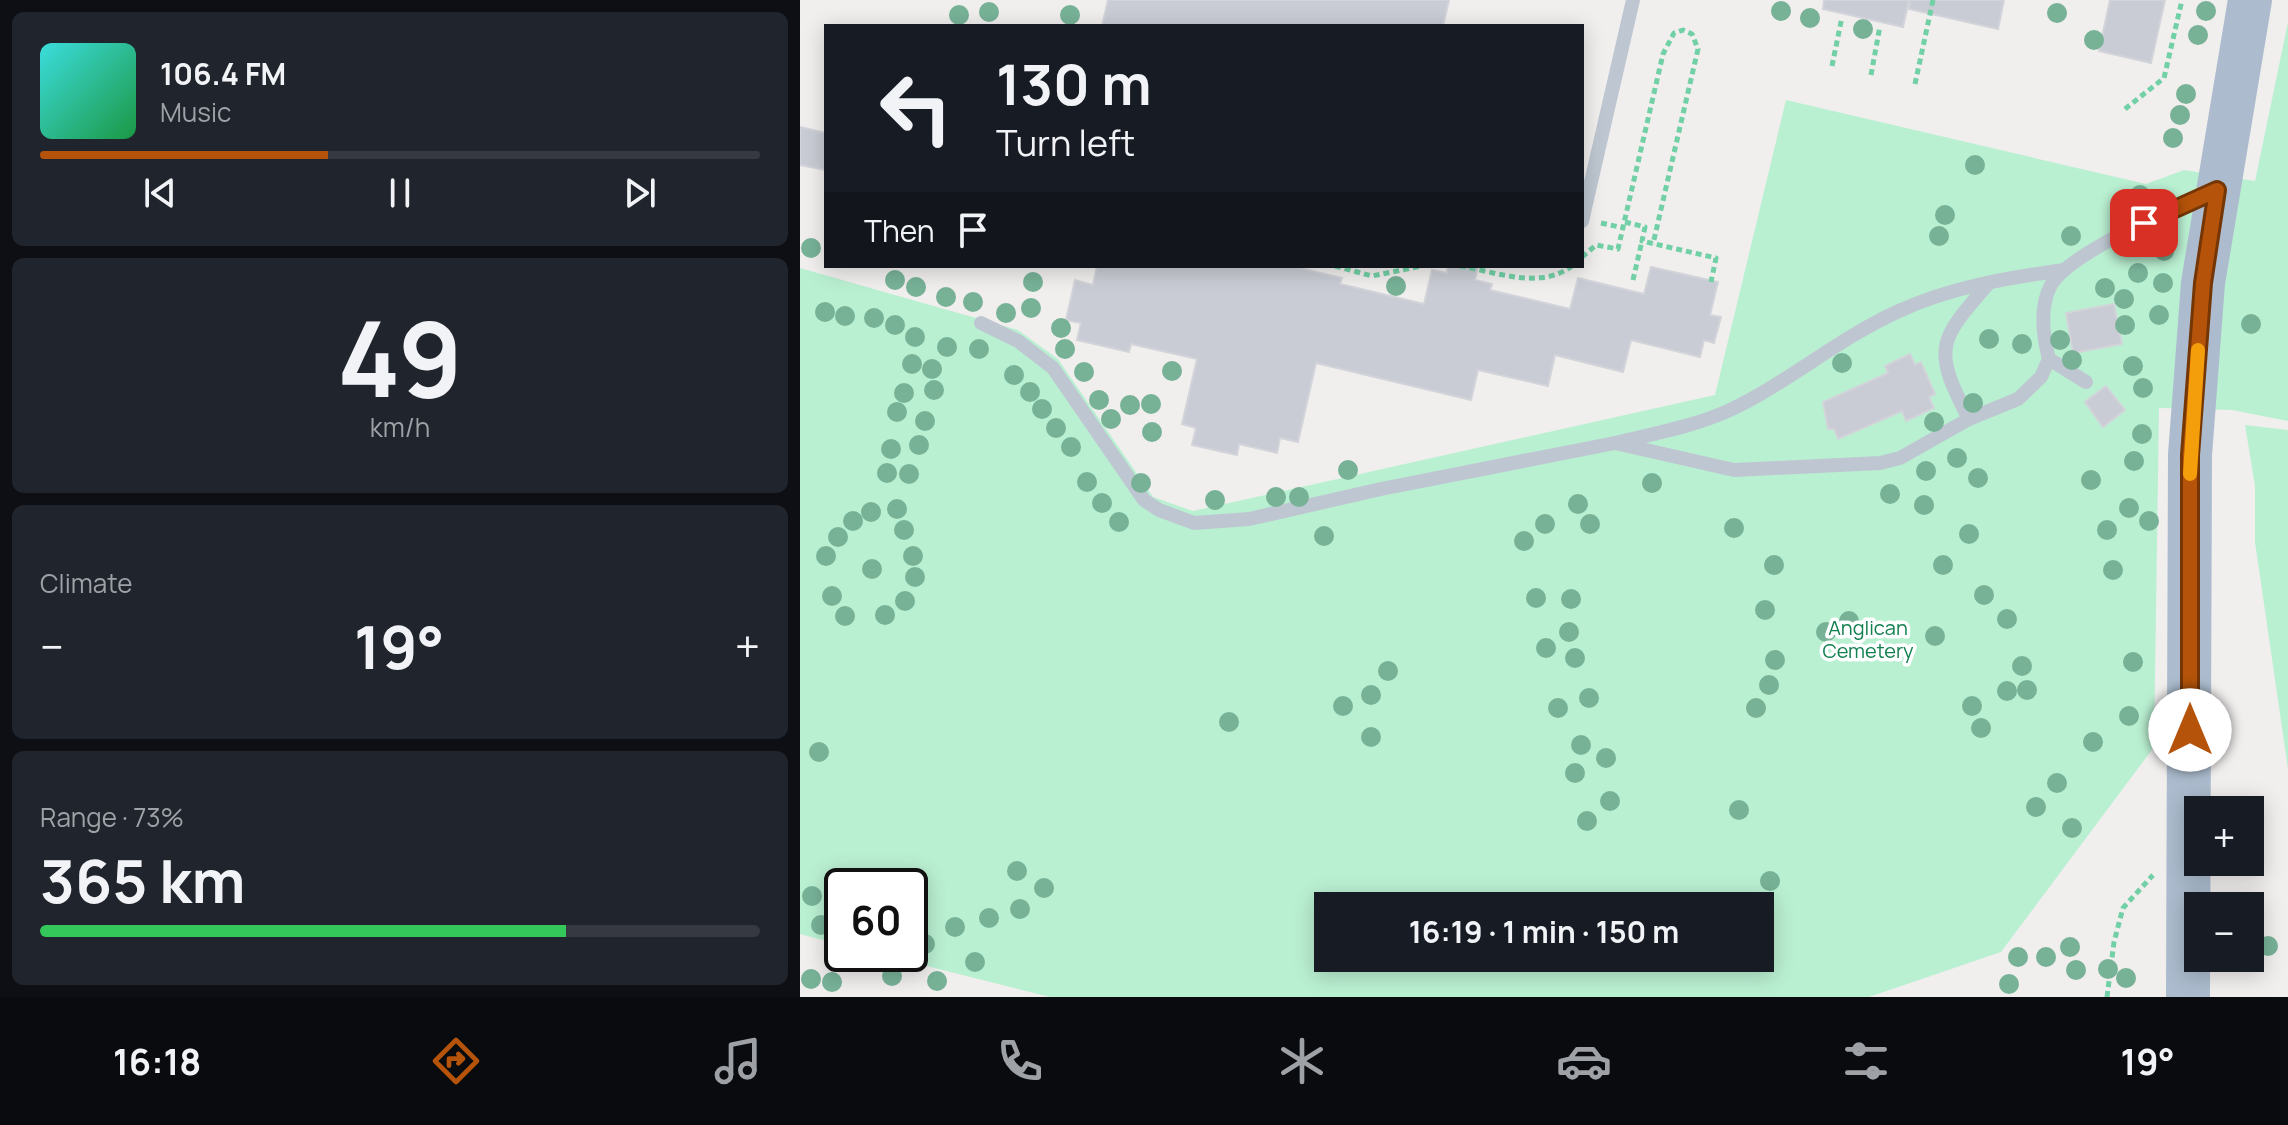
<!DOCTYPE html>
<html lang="en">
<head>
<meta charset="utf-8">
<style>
  :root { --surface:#171b24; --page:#20242c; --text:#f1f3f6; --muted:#9ea1a6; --line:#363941; --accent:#b45309 }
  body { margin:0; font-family:Manrope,sans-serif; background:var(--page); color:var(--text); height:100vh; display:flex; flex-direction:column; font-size:30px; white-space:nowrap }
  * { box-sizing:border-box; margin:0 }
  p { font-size:26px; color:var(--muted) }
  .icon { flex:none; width:44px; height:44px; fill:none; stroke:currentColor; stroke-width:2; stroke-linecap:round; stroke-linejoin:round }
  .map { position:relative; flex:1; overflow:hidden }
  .panel { display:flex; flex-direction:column; gap:12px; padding:12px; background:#0d0f14; width:800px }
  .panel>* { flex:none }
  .guide { position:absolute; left:24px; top:24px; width:760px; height:244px; border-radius:0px; box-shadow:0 4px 20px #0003; background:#171b24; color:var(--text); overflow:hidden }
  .controls { position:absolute; left:1384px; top:796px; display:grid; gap:16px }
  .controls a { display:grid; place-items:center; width:80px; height:80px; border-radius:0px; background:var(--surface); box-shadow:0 4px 20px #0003; font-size:40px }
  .speed { position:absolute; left:24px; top:868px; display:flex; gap:16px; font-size:40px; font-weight:700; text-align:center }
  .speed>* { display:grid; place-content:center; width:104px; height:104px; border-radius:50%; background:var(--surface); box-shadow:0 4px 20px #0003; line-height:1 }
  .speed .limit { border:4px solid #111; border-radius:12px; background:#fff; color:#111 }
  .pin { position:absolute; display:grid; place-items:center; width:68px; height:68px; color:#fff; margin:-34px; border-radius:16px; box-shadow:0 4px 12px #0006 }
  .me { position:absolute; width:88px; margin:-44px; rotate:0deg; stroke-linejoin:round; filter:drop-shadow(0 0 6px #0008) }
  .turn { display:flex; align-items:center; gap:28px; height:168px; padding:0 40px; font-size:36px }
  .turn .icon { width:104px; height:104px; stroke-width:2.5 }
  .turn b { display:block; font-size:56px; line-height:68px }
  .then { display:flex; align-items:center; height:76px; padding:0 40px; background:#0003; gap:16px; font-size:30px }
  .big { font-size:60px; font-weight:700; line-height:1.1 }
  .panel .card { flex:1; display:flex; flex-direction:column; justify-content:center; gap:12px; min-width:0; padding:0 28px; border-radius:12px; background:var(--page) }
  .panel .dial { align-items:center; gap:0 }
  .dial b { font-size:104px; line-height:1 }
  .song { display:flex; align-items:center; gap:24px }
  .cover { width:96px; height:96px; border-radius:12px; background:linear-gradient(135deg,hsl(180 70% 55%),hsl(140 70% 35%)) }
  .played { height:8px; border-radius:4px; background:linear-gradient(90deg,var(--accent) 40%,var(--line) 40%) }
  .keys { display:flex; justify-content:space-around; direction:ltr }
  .heat { display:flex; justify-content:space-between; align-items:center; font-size:44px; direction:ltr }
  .charge { height:12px; border-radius:6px; background:linear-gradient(90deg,#34c759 73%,var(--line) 0) }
  .trip { position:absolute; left:514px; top:892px; width:460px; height:80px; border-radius:0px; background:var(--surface); box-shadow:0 4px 20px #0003; font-weight:700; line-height:80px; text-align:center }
  .tab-bar { display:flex; height:128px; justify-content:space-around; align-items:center; background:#090b0e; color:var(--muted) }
  .tab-bar .icon { width:56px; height:56px }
  .tab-bar .active { color:var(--accent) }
  .tab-bar b { font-size:36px; color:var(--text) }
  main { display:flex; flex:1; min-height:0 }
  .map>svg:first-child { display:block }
</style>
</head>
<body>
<main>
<section class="panel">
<div class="card">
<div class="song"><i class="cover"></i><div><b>106.4 FM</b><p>Music</p></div></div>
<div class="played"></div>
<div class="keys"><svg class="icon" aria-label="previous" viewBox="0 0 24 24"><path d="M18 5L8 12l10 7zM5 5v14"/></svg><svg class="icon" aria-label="pause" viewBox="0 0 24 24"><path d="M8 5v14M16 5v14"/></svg><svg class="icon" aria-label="next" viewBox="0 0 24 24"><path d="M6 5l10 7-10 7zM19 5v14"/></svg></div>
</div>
<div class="card dial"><b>49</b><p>km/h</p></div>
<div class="card"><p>Climate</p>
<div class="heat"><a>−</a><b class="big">19°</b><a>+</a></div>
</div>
<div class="card"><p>Range · 73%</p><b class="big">365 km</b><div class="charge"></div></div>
</section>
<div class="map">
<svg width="1488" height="997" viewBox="0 0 1488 997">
  <rect width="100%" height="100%" fill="#f1eeee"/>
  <g fill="#baf0d2" fill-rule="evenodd">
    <path d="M1488,22V421L1432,410L1359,408L1354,747L1201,952L1069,997H250L79,954H110V886H42V945L0,934V268L218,330L258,359L353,497L393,511L915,395L986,100L1346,184L1384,170L1455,181ZM528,906H960V958H528Z"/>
    <path d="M1445,425L1488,430V769L1455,542V486Z"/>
  </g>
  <g fill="#c9ccd4" stroke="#d2d4da" stroke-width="2">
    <path d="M308,0H649L643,26H302Z"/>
    <path d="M1024,0H1109L1103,27L1023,9Z"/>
    <path d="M1110,0H1204L1198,29L1109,9Z"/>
    <path d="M1310,0H1365L1351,63L1299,51Z"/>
    <path d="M0,127L26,133V170L0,165Z"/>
    <path d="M297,266H491L542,278L540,284L624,304L632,270L647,273L648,266H678L675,280L692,284L690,290L770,309L778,278L844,294L851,267L918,282L910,315L921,317L914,343L904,340L900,357L831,340L823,372L755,355L748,386L678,370L671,400L516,363L498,442L480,438L477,453L439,444L437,455L392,445L396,428L382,424L397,359L331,344L329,352L277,340L281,323L266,320L275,280L293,285Z"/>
    <path d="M1314,304L1322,344L1273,353L1266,313Z"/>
    <path d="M1110,354L1115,365L1121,362L1135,394L1129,397L1134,408L1106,421L1102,411L1038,439L1034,429H1028L1023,402L1088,373L1085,366Z"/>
    <path d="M1306,386L1325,410L1303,427L1285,402Z"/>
  </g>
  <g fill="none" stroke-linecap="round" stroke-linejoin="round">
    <g stroke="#71d0a5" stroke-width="5" stroke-dasharray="6 4" stroke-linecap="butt">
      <path d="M1032,66L1042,17"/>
      <path d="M1071,75L1080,26"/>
      <path d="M1115,84L1133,0"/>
      <path d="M1325,109L1364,78L1382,0"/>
      <path d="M825,222L845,227L842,241L916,258L911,282"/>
      <path d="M801,223L824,228"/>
      <path d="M782,257L796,245L818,249L863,54L874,33L883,30L892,34L898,49L853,244"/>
      <path d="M535,266L572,276L622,266"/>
      <path d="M660,266C696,272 740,290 772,266"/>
      <path d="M833,280L842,241"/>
      <path d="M1307,997L1314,942L1323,908L1353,875"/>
    </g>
    <g stroke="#bec7d1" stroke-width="14">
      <path d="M782,221L833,0"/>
      <path d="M181,323L218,341L253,368L344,500L359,510L394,523L449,519L581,489L815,443L934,470L1080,463L1100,458L1169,419L1218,399L1241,377L1249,359"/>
      <path d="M1286,382L1249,359C1243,336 1239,307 1251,285C1269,253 1376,207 1412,192"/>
      <path d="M1169,419C1132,348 1138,341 1189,283"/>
      <path d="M819,442C857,433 895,426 930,410C989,382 1039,338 1099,311C1151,287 1207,278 1264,270"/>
    </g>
    <path stroke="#acbcce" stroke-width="44" d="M1388,997L1390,455L1403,283L1450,0"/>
  </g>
  <g fill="#77b297">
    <circle cx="981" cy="11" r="10"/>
    <circle cx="1406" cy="11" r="10"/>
    <circle cx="189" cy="12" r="10"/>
    <circle cx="1257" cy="13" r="10"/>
    <circle cx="159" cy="15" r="10"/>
    <circle cx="270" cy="15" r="10"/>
    <circle cx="1010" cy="18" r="10"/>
    <circle cx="1063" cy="29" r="10"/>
    <circle cx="1398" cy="35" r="10"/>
    <circle cx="1294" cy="40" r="10"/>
    <circle cx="1386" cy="94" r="10"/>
    <circle cx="1380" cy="115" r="10"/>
    <circle cx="1373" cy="138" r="10"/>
    <circle cx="1175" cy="165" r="10"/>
    <circle cx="1340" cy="195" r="10"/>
    <circle cx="1145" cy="215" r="10"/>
    <circle cx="1139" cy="236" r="10"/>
    <circle cx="1271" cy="236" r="10"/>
    <circle cx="11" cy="248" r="10"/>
    <circle cx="1364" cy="251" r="10"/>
    <circle cx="1338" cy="273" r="10"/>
    <circle cx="95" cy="280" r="10"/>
    <circle cx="233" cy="282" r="10"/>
    <circle cx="1363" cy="283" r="10"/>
    <circle cx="596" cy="286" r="10"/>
    <circle cx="116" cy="287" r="10"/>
    <circle cx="1305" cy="288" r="10"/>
    <circle cx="146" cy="297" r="10"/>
    <circle cx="1324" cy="299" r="10"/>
    <circle cx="173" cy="302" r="10"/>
    <circle cx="231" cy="308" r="10"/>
    <circle cx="25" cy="312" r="10"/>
    <circle cx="206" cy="313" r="10"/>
    <circle cx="1359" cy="315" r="10"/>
    <circle cx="45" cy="316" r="10"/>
    <circle cx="74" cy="318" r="10"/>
    <circle cx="1451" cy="324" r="10"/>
    <circle cx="95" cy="325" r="10"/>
    <circle cx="1325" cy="325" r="10"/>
    <circle cx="261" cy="328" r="10"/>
    <circle cx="115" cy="337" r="10"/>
    <circle cx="1189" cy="339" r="10"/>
    <circle cx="1260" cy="340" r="10"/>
    <circle cx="1222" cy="344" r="10"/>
    <circle cx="147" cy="347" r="10"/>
    <circle cx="179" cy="349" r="10"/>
    <circle cx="265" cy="349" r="10"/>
    <circle cx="1272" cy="360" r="10"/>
    <circle cx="1042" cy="363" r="10"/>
    <circle cx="112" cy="364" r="10"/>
    <circle cx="1333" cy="366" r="10"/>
    <circle cx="132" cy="369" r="10"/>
    <circle cx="372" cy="371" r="10"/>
    <circle cx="284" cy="372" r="10"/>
    <circle cx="214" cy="375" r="10"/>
    <circle cx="1343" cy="388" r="10"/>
    <circle cx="134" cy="390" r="10"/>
    <circle cx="230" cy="392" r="10"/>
    <circle cx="104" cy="393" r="10"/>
    <circle cx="299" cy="400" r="10"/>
    <circle cx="1173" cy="403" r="10"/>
    <circle cx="351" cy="404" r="10"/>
    <circle cx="330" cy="405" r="10"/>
    <circle cx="242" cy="409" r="10"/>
    <circle cx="97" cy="412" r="10"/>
    <circle cx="311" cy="419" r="10"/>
    <circle cx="125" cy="421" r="10"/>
    <circle cx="1134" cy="422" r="10"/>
    <circle cx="256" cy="428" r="10"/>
    <circle cx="352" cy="432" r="10"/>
    <circle cx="1342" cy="434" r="10"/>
    <circle cx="119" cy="445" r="10"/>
    <circle cx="271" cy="447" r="10"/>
    <circle cx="91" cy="449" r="10"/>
    <circle cx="1157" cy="458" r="10"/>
    <circle cx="1334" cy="461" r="10"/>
    <circle cx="548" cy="470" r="10"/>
    <circle cx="1126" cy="471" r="10"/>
    <circle cx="87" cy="473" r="10"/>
    <circle cx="109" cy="474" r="10"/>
    <circle cx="1178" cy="478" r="10"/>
    <circle cx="1291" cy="480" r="10"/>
    <circle cx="287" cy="482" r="10"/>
    <circle cx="341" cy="483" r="10"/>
    <circle cx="852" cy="483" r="10"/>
    <circle cx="1090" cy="494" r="10"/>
    <circle cx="476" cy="497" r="10"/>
    <circle cx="499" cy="497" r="10"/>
    <circle cx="415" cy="500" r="10"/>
    <circle cx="302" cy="503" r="10"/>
    <circle cx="778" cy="504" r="10"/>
    <circle cx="1124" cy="505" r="10"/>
    <circle cx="1329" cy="508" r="10"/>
    <circle cx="97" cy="509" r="10"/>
    <circle cx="71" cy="512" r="10"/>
    <circle cx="53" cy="521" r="10"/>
    <circle cx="1349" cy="521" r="10"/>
    <circle cx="319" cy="522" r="10"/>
    <circle cx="745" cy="524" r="10"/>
    <circle cx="790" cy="524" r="10"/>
    <circle cx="934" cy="528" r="10"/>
    <circle cx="104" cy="530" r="10"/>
    <circle cx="1307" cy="530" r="10"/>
    <circle cx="1169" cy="534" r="10"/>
    <circle cx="524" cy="536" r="10"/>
    <circle cx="38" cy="537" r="10"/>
    <circle cx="724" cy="541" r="10"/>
    <circle cx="26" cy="556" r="10"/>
    <circle cx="113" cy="556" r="10"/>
    <circle cx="974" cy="565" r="10"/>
    <circle cx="1143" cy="565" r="10"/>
    <circle cx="72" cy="569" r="10"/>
    <circle cx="1313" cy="570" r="10"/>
    <circle cx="115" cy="577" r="10"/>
    <circle cx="1184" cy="595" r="10"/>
    <circle cx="32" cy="596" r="10"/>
    <circle cx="736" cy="598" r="10"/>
    <circle cx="771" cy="599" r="10"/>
    <circle cx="105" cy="601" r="10"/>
    <circle cx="965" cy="610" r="10"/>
    <circle cx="85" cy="615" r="10"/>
    <circle cx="45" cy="616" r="10"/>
    <circle cx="1207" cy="619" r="10"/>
    <circle cx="1049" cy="621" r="10"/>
    <circle cx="769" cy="632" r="10"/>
    <circle cx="1026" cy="632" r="10"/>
    <circle cx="1135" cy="636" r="10"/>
    <circle cx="746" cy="648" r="10"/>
    <circle cx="775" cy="658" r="10"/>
    <circle cx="975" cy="660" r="10"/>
    <circle cx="1333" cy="662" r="10"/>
    <circle cx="1222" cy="666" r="10"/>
    <circle cx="588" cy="671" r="10"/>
    <circle cx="969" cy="685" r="10"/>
    <circle cx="1227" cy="690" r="10"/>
    <circle cx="1207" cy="691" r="10"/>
    <circle cx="571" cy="695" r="10"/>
    <circle cx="789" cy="698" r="10"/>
    <circle cx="543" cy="706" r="10"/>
    <circle cx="1172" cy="706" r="10"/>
    <circle cx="758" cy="708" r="10"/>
    <circle cx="956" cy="708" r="10"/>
    <circle cx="1329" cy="716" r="10"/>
    <circle cx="429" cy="722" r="10"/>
    <circle cx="1181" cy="728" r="10"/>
    <circle cx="571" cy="737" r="10"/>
    <circle cx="1293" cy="742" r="10"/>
    <circle cx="781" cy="745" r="10"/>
    <circle cx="19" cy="752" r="10"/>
    <circle cx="806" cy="758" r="10"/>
    <circle cx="775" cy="773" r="10"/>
    <circle cx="1257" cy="783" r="10"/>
    <circle cx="810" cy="801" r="10"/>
    <circle cx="1236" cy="807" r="10"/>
    <circle cx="939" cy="810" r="10"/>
    <circle cx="787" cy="821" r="10"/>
    <circle cx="1272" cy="828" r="10"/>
    <circle cx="217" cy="871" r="10"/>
    <circle cx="970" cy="881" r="10"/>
    <circle cx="244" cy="888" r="10"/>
    <circle cx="12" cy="896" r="10"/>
    <circle cx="220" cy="909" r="10"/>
    <circle cx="189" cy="918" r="10"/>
    <circle cx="21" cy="925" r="10"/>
    <circle cx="155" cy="927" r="10"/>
    <circle cx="125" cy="944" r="10"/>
    <circle cx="1468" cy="946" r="10"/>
    <circle cx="1270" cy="947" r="10"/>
    <circle cx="1218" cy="957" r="10"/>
    <circle cx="1246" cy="957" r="10"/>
    <circle cx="175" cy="962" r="10"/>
    <circle cx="1308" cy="969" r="10"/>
    <circle cx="1276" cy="970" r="10"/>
    <circle cx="92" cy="976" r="10"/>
    <circle cx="1326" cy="978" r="10"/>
    <circle cx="11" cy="979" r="10"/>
    <circle cx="137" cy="981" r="10"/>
    <circle cx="32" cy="982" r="10"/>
    <circle cx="1209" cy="984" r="10"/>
  </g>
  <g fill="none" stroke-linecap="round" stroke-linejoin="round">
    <g stroke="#753606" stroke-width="20">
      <path id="route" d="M1344,223L1417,190L1403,283L1390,455V730"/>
    </g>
    <use href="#route" stroke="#b45309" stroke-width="14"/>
    <path stroke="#f59e0b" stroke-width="14" d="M1390,474L1398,350"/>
  </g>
  <g text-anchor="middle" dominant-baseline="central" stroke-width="7" stroke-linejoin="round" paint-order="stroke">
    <g font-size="20" fill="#13804f" stroke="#fff">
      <text x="1068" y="627">Anglican<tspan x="1068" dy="23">Cemetery</tspan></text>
    </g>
  </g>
</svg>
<div class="controls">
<a>+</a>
<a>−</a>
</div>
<div class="speed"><div class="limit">60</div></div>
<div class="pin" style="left:1344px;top:223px;background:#d93025"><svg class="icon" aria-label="arrive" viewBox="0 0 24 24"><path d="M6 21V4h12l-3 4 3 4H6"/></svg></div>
<svg class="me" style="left:1390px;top:730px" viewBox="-20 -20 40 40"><circle r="19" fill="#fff"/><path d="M0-13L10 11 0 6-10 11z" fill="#b45309"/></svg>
<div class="trip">16:19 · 1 min · 150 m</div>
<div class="guide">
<div class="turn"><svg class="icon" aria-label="left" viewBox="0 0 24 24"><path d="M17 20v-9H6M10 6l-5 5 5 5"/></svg><div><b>130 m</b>Turn left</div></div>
<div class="then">Then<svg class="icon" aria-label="arrive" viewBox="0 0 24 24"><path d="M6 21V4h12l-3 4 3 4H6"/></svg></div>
</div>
</div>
</main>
<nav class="tab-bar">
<b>16:18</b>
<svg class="icon active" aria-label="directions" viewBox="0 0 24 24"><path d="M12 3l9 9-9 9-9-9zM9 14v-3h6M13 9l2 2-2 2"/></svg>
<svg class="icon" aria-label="music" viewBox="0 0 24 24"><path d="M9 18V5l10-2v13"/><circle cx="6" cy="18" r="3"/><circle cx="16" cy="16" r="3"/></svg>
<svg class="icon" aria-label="phone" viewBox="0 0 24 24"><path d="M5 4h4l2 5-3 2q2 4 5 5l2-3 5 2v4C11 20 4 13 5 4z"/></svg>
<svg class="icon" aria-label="climate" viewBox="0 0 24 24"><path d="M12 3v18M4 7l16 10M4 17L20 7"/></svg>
<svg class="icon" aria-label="car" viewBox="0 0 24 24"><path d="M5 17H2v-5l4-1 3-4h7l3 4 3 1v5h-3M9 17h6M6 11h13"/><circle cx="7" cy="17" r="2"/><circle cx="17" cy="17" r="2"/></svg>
<svg class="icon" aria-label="filters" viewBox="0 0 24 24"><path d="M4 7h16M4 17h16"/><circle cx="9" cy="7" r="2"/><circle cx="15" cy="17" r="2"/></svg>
<b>19°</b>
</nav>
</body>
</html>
